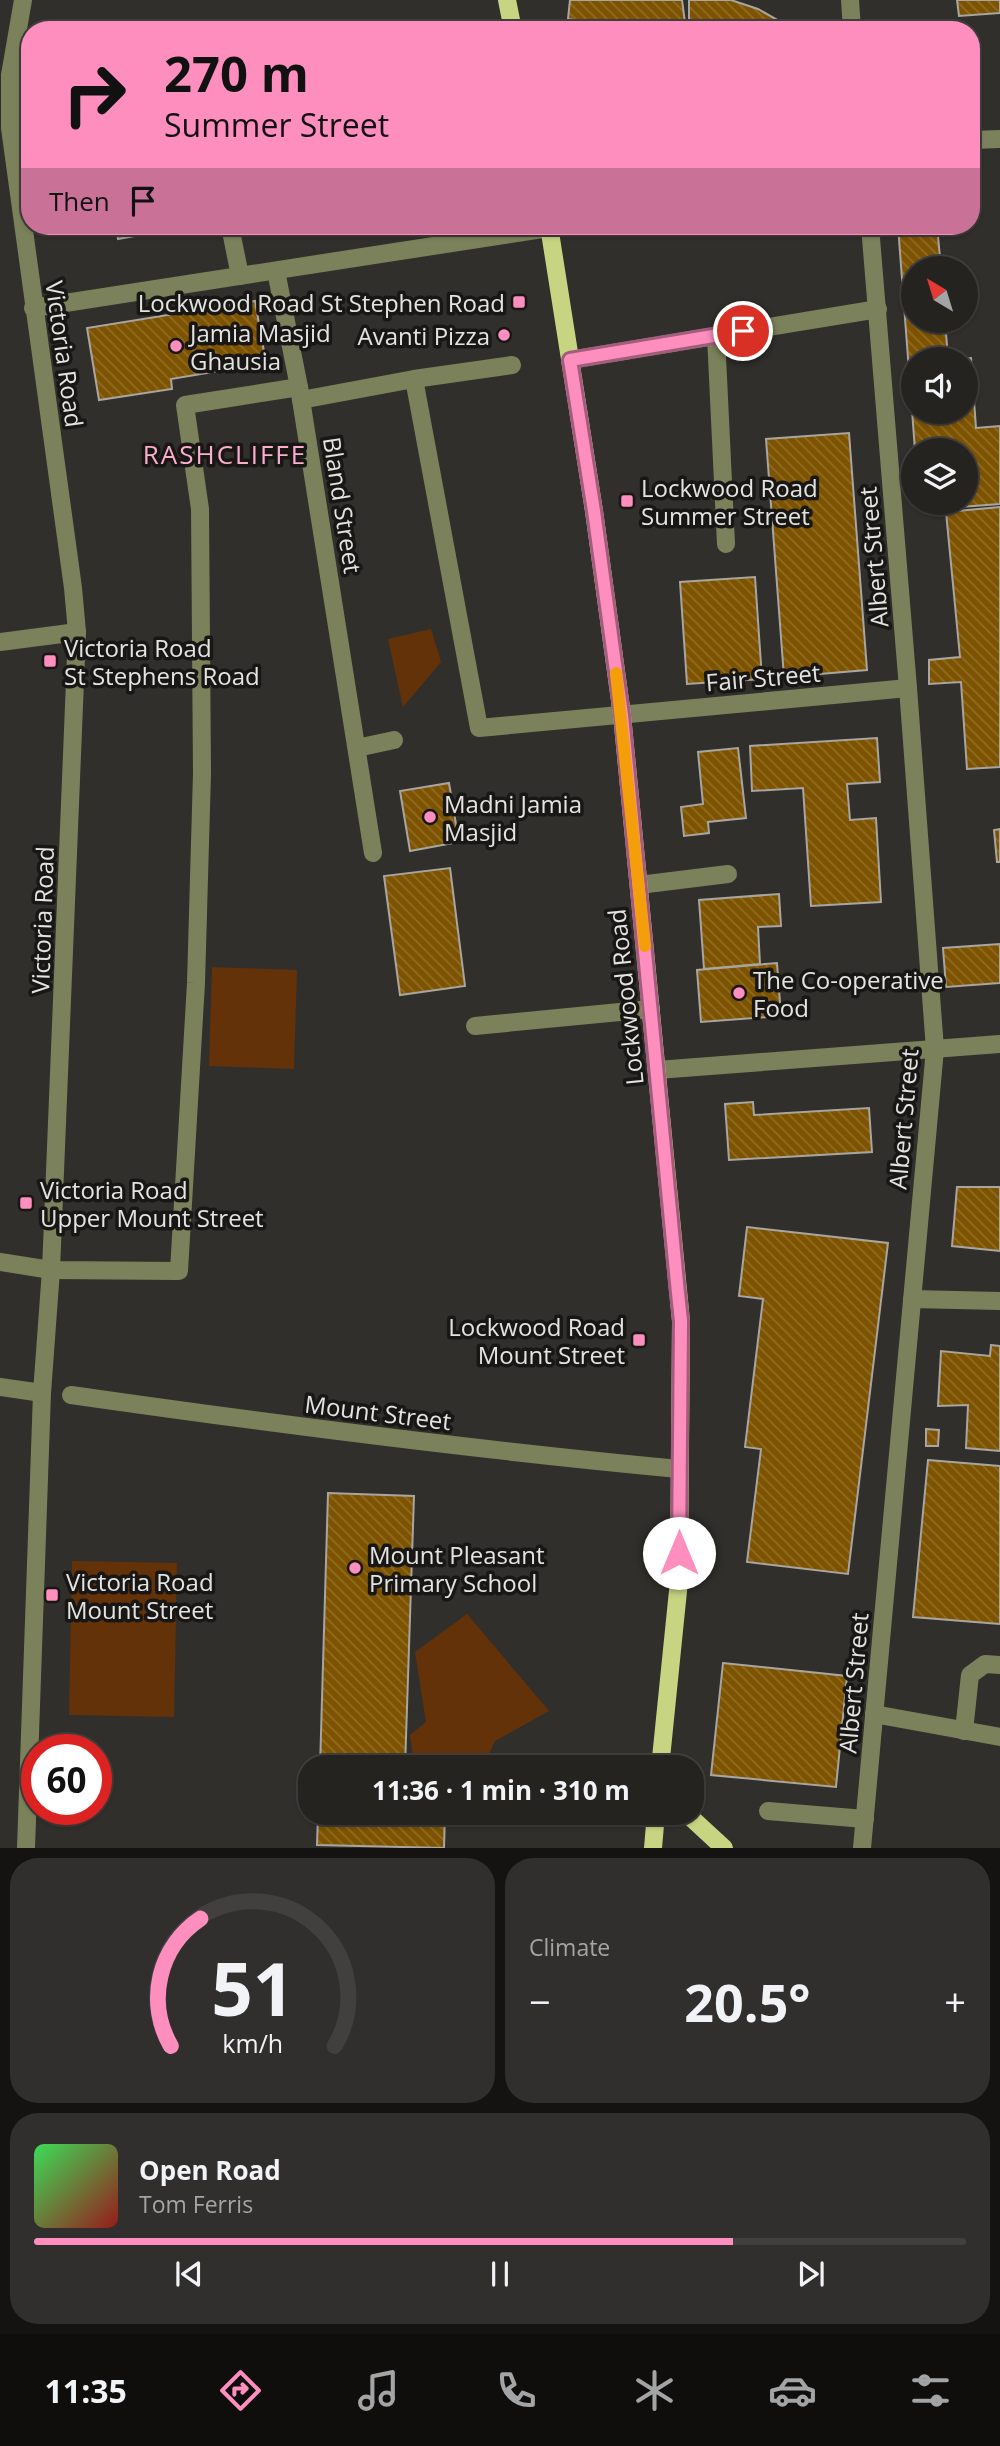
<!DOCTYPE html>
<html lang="en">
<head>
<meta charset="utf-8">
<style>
  :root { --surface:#252320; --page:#312f2d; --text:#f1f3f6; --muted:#a3a4a5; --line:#42403e; --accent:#fd8ebe }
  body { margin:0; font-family:"Open Sans",sans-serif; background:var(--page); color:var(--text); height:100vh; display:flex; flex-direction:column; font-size:26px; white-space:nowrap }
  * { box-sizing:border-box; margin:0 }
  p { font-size:23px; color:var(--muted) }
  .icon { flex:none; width:38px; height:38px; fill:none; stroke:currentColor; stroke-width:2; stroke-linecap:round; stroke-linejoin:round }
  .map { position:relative; height:1848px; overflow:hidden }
  .sheet { display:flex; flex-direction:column; gap:10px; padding:10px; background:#141312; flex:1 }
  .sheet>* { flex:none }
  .banner { position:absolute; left:21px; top:21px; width:959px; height:214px; border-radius:28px; box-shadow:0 2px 5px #0004,0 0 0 2px var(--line); background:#fd8ebe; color:#111; overflow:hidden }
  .needle { width:46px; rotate:322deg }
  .controls { position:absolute; left:901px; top:256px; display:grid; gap:14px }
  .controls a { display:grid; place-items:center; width:77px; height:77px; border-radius:50%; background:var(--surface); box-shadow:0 2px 5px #0004,0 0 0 2px var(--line); font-size:35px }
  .speed { position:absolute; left:21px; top:1734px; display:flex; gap:14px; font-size:35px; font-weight:700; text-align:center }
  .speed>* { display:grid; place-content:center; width:91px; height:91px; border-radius:50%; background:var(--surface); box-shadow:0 2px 5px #0004,0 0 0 2px var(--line); line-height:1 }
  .speed .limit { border:10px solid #d22; background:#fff; color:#111 }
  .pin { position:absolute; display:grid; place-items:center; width:60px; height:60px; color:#fff; margin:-30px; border:4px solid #fff; border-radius:50%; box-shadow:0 2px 7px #0007 }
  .me { position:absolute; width:77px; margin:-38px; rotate:0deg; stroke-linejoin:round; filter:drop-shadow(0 0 5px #0008) }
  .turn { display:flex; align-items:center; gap:24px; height:147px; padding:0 28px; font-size:32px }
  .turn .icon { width:91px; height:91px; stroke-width:2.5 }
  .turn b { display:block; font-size:49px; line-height:60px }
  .then { display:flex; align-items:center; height:66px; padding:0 28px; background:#0003; gap:14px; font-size:26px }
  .big { font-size:52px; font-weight:700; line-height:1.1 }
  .sheet .tile { flex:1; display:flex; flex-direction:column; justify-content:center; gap:10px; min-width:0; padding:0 24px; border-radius:28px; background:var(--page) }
  .sheet .dial { align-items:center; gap:0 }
  .dial svg { height:182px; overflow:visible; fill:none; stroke:var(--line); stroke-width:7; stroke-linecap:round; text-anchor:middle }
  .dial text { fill:var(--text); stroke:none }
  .song { display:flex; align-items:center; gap:21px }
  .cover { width:84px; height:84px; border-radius:10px; background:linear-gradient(135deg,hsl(130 70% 55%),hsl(0 70% 35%)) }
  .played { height:7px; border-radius:4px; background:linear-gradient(90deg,var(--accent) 75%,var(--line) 75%) }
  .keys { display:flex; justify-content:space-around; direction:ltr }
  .heat { display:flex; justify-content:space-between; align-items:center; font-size:38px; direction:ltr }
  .sheet .tiles { flex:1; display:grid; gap:10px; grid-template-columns:1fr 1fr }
  .tile:last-child { grid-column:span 2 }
  .trip { position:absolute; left:298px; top:1755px; width:406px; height:70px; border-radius:28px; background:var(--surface); box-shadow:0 2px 5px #0004,0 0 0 2px var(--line); font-weight:700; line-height:70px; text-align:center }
  .tabs { display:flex; height:112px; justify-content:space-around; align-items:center; background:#0f0e0d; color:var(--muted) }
  .tabs .icon { width:49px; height:49px }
  .tabs .on { color:var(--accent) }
  .tabs b { font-size:32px; color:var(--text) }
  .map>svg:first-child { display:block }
</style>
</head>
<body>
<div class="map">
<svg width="1000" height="1848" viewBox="0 0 1000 1848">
  <defs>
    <pattern id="building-back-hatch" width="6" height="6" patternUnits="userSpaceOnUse" patternTransform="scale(1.75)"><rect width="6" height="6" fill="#7d5300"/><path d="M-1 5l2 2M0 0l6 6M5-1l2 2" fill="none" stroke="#8f6c25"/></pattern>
  </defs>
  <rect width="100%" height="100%" fill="#312f2b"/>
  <g fill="#633209">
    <path d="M431,629L441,662L403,707L388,639Z"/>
    <path d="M212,967L297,970L294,1069L209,1066Z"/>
    <path d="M72,1561L177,1563L174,1717L69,1715Z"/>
    <path d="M467,1614L549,1711L495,1741L487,1758L413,1757L410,1735L426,1722L415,1652Z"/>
  </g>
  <g fill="url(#building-back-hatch)" stroke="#a9a5a0" stroke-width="2">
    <path d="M570,0H682L686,30H636L568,19Z"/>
    <path d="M689,0H731L758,9L795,30H689Z"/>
    <path d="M957,0H1000V13L959,16Z"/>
    <path d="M116,226H161L162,231L118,239Z"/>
    <path d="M898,226H937L941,268H914V320H945L948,359H914V411H966V359H961L971,358L976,428L1000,426V504L920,510L919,502H966V450H915Z"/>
    <path d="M255,301L266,363L171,379L172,389L99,400L87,328Z"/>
    <path d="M849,433L867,670L784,677L766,439Z"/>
    <path d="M1000,507V767L967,769L961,682L929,684V660L960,657L946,512Z"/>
    <path d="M755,577L762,679L687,684L680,582Z"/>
    <path d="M877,738L880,782L847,784L850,820L876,818L881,902L811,906L803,788L752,791L750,746Z"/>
    <path d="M738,748L746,818L708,822L709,833L684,836L681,807L703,804L698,752Z"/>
    <path d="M449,783L459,842L410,851L400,791Z"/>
    <path d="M1000,829V862H997L994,830Z"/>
    <path d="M450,868L465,986L400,995L384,876Z"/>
    <path d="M779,894L781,926L758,927L760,964L704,969L699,900Z"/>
    <path d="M1000,944V983L946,987L943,948Z"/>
    <path d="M777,963L781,1016L701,1022L697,970Z"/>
    <path d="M753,1102L754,1115L869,1108L872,1152L729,1160L725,1104Z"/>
    <path d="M957,1187H1000V1251L952,1246Z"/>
    <path d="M747,1227L888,1243L848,1574L747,1562L761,1449L745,1447L763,1299L739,1296Z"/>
    <path d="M991,1345L1000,1346V1451L966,1448L968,1405L938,1406L941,1351L990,1356Z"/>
    <path d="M926,1429L939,1430L938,1446H926Z"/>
    <path d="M928,1460L1000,1466V1624L913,1617Z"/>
    <path d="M328,1493L414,1496L405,1768H320Z"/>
    <path d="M723,1663L847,1676L836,1787L711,1775Z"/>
    <path d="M318,1813H445L444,1848L317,1845Z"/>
  </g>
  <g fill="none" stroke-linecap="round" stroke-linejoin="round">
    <g stroke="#7b825b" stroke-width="18">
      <path d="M23,0L10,75V128L73,588L77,632L51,1270L42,1393L26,1848"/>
      <path d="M850,0L852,30"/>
      <path d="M971,140L1000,139"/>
      <path d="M230,226L240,276"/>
      <path d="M276,271L299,387L373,853"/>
      <path d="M33,308L549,228"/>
      <path d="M716,336L726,544"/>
      <path d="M570,360L878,309"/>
      <path d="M414,379L479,728L908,688"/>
      <path d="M301,400L414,379L512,365"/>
      <path d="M0,642L77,632"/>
      <path d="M357,748L394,740"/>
      <path d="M639,885L728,874"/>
      <path d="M475,1026L651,1009"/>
      <path d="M657,1070L1000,1044"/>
      <path d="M0,1262L51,1270L179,1271L196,983L202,773L200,509L185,405L299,387"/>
      <path d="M912,1299L1000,1301"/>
      <path d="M0,1387L42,1393"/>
      <path d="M71,1395C274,1424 476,1450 679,1469"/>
      <path d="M874,1714L1000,1737"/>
      <path d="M964,1731L970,1675L985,1664L1000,1665"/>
      <path d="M768,1811L865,1819"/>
      <path d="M862,1848L935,1049L908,688L870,226"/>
    </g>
    <g stroke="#c7d582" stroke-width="18">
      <path d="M507,0L513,30"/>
      <path d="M549,226L594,511L622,715L681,1321L679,1581L660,1768"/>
      <path d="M686,1813L724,1848"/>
      <path d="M653,1848L656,1813"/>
    </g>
  </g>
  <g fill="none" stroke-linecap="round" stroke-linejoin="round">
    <g stroke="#a45c7c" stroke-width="18">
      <path id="route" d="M679,1553L681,1321L678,1293L622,715L594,511L570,360L743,331"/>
    </g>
    <use href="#route" stroke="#fd8ebe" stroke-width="12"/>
    <path stroke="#f59e0b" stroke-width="12" d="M616,673L645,946"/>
  </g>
  <g fill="#fd8ebe" stroke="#181715" stroke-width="2.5">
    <rect x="512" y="295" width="14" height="14" rx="3.5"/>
    <circle cx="504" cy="335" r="7"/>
    <circle cx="176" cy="346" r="7"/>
    <rect x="620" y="494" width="14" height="14" rx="3.5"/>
    <rect x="43" y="654" width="14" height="14" rx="3.5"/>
    <circle cx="430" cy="817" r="7"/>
    <circle cx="739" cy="993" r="7"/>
    <rect x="19" y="1196" width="14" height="14" rx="3.5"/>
    <rect x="632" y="1333" width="14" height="14" rx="3.5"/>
    <circle cx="355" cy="1568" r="7"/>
    <rect x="45" y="1588" width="14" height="14" rx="3.5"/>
  </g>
  <g text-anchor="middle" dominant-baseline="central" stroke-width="7" stroke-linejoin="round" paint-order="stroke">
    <g font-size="24" fill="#e3e3e0" stroke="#181715" text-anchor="start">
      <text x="505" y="302" text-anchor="end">Lockwood Road St Stephen Road</text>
      <text x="190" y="332">Jamia Masjid<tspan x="190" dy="28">Ghausia</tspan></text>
      <text x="490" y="335" text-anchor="end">Avanti Pizza</text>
      <text x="641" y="487">Lockwood Road<tspan x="641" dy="28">Summer Street</tspan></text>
      <text x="64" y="647">Victoria Road<tspan x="64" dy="28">St Stephens Road</tspan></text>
      <text x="444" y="803">Madni Jamia<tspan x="444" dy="28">Masjid</tspan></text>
      <text x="753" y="979">The Co-operative<tspan x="753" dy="28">Food</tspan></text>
      <text x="40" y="1189">Victoria Road<tspan x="40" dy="28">Upper Mount Street</tspan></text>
      <text x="625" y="1326" text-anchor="end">Lockwood Road<tspan x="625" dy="28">Mount Street</tspan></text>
      <text x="369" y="1554">Mount Pleasant<tspan x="369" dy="28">Primary School</tspan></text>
      <text x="66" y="1581">Victoria Road<tspan x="66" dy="28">Mount Street</tspan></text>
    </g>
    <g font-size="24" fill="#e3e3e0" stroke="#181715">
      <text transform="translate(65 354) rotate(82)">Victoria Road</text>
      <text transform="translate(343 505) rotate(81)">Bland Street</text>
      <text transform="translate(873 557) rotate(-95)">Albert Street</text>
      <text transform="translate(763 677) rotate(-5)">Fair Street</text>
      <text transform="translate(42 920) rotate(-88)">Victoria Road</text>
      <text transform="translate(625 997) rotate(-96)">Lockwood Road</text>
      <text transform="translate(903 1119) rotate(-85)">Albert Street</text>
      <text transform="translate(378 1412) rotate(7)">Mount Street</text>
      <text transform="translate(853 1683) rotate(-85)">Albert Street</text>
    </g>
    <g font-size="26" letter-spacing="2" fill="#fbadcc" stroke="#181715">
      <text x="225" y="454">RASHCLIFFE</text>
    </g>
  </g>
</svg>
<div class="controls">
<a><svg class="needle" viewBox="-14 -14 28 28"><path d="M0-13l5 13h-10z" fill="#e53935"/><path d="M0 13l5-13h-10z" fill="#a3a4a5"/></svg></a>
<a><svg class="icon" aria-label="sound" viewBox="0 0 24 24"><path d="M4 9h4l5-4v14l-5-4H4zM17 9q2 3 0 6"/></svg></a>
<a><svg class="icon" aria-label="layers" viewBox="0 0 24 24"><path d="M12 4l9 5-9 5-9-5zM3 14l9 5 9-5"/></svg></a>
</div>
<div class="speed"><div class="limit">60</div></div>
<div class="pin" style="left:743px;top:331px;background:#d93025"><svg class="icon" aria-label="arrive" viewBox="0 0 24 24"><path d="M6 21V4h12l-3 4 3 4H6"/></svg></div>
<svg class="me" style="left:679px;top:1553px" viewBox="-20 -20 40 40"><circle r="19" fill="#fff"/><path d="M0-13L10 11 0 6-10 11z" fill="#fd8ebe"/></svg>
<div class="trip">11:36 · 1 min · 310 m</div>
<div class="banner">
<div class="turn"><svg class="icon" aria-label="right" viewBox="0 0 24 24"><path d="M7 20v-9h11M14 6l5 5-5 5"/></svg><div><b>270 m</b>Summer Street</div></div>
<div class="then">Then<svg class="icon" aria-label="arrive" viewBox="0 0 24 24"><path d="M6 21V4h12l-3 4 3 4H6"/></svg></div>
</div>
</div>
<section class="sheet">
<div class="tiles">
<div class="tile dial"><svg viewBox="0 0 100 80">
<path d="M14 69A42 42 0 1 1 86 69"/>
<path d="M14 69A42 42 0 0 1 27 13" stroke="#fd8ebe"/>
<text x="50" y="56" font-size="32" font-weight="700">51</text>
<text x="50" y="72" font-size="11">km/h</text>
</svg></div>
<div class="tile"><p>Climate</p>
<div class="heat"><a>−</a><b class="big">20.5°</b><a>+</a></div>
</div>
<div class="tile">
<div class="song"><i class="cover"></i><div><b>Open Road</b><p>Tom Ferris</p></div></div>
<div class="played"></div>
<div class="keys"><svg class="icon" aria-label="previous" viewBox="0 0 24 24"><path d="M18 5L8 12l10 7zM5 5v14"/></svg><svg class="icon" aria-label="pause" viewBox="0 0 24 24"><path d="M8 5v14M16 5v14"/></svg><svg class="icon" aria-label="next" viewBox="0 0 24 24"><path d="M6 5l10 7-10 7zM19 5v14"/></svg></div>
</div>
</div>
</section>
<nav class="tabs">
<b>11:35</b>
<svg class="icon on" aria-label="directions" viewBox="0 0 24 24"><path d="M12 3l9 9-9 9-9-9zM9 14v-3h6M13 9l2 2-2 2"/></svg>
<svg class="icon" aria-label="music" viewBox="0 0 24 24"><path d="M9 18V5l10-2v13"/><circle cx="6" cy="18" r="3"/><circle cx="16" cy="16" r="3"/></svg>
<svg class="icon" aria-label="phone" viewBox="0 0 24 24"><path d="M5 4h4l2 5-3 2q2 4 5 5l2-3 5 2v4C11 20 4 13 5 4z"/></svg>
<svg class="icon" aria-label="climate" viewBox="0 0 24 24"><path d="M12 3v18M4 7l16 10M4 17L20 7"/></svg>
<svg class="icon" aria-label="car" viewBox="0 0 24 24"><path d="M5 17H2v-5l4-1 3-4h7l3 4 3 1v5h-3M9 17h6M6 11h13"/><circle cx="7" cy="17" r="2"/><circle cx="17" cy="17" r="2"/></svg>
<svg class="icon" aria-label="filters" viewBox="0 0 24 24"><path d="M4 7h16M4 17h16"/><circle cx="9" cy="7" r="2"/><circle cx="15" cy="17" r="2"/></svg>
</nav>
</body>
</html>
